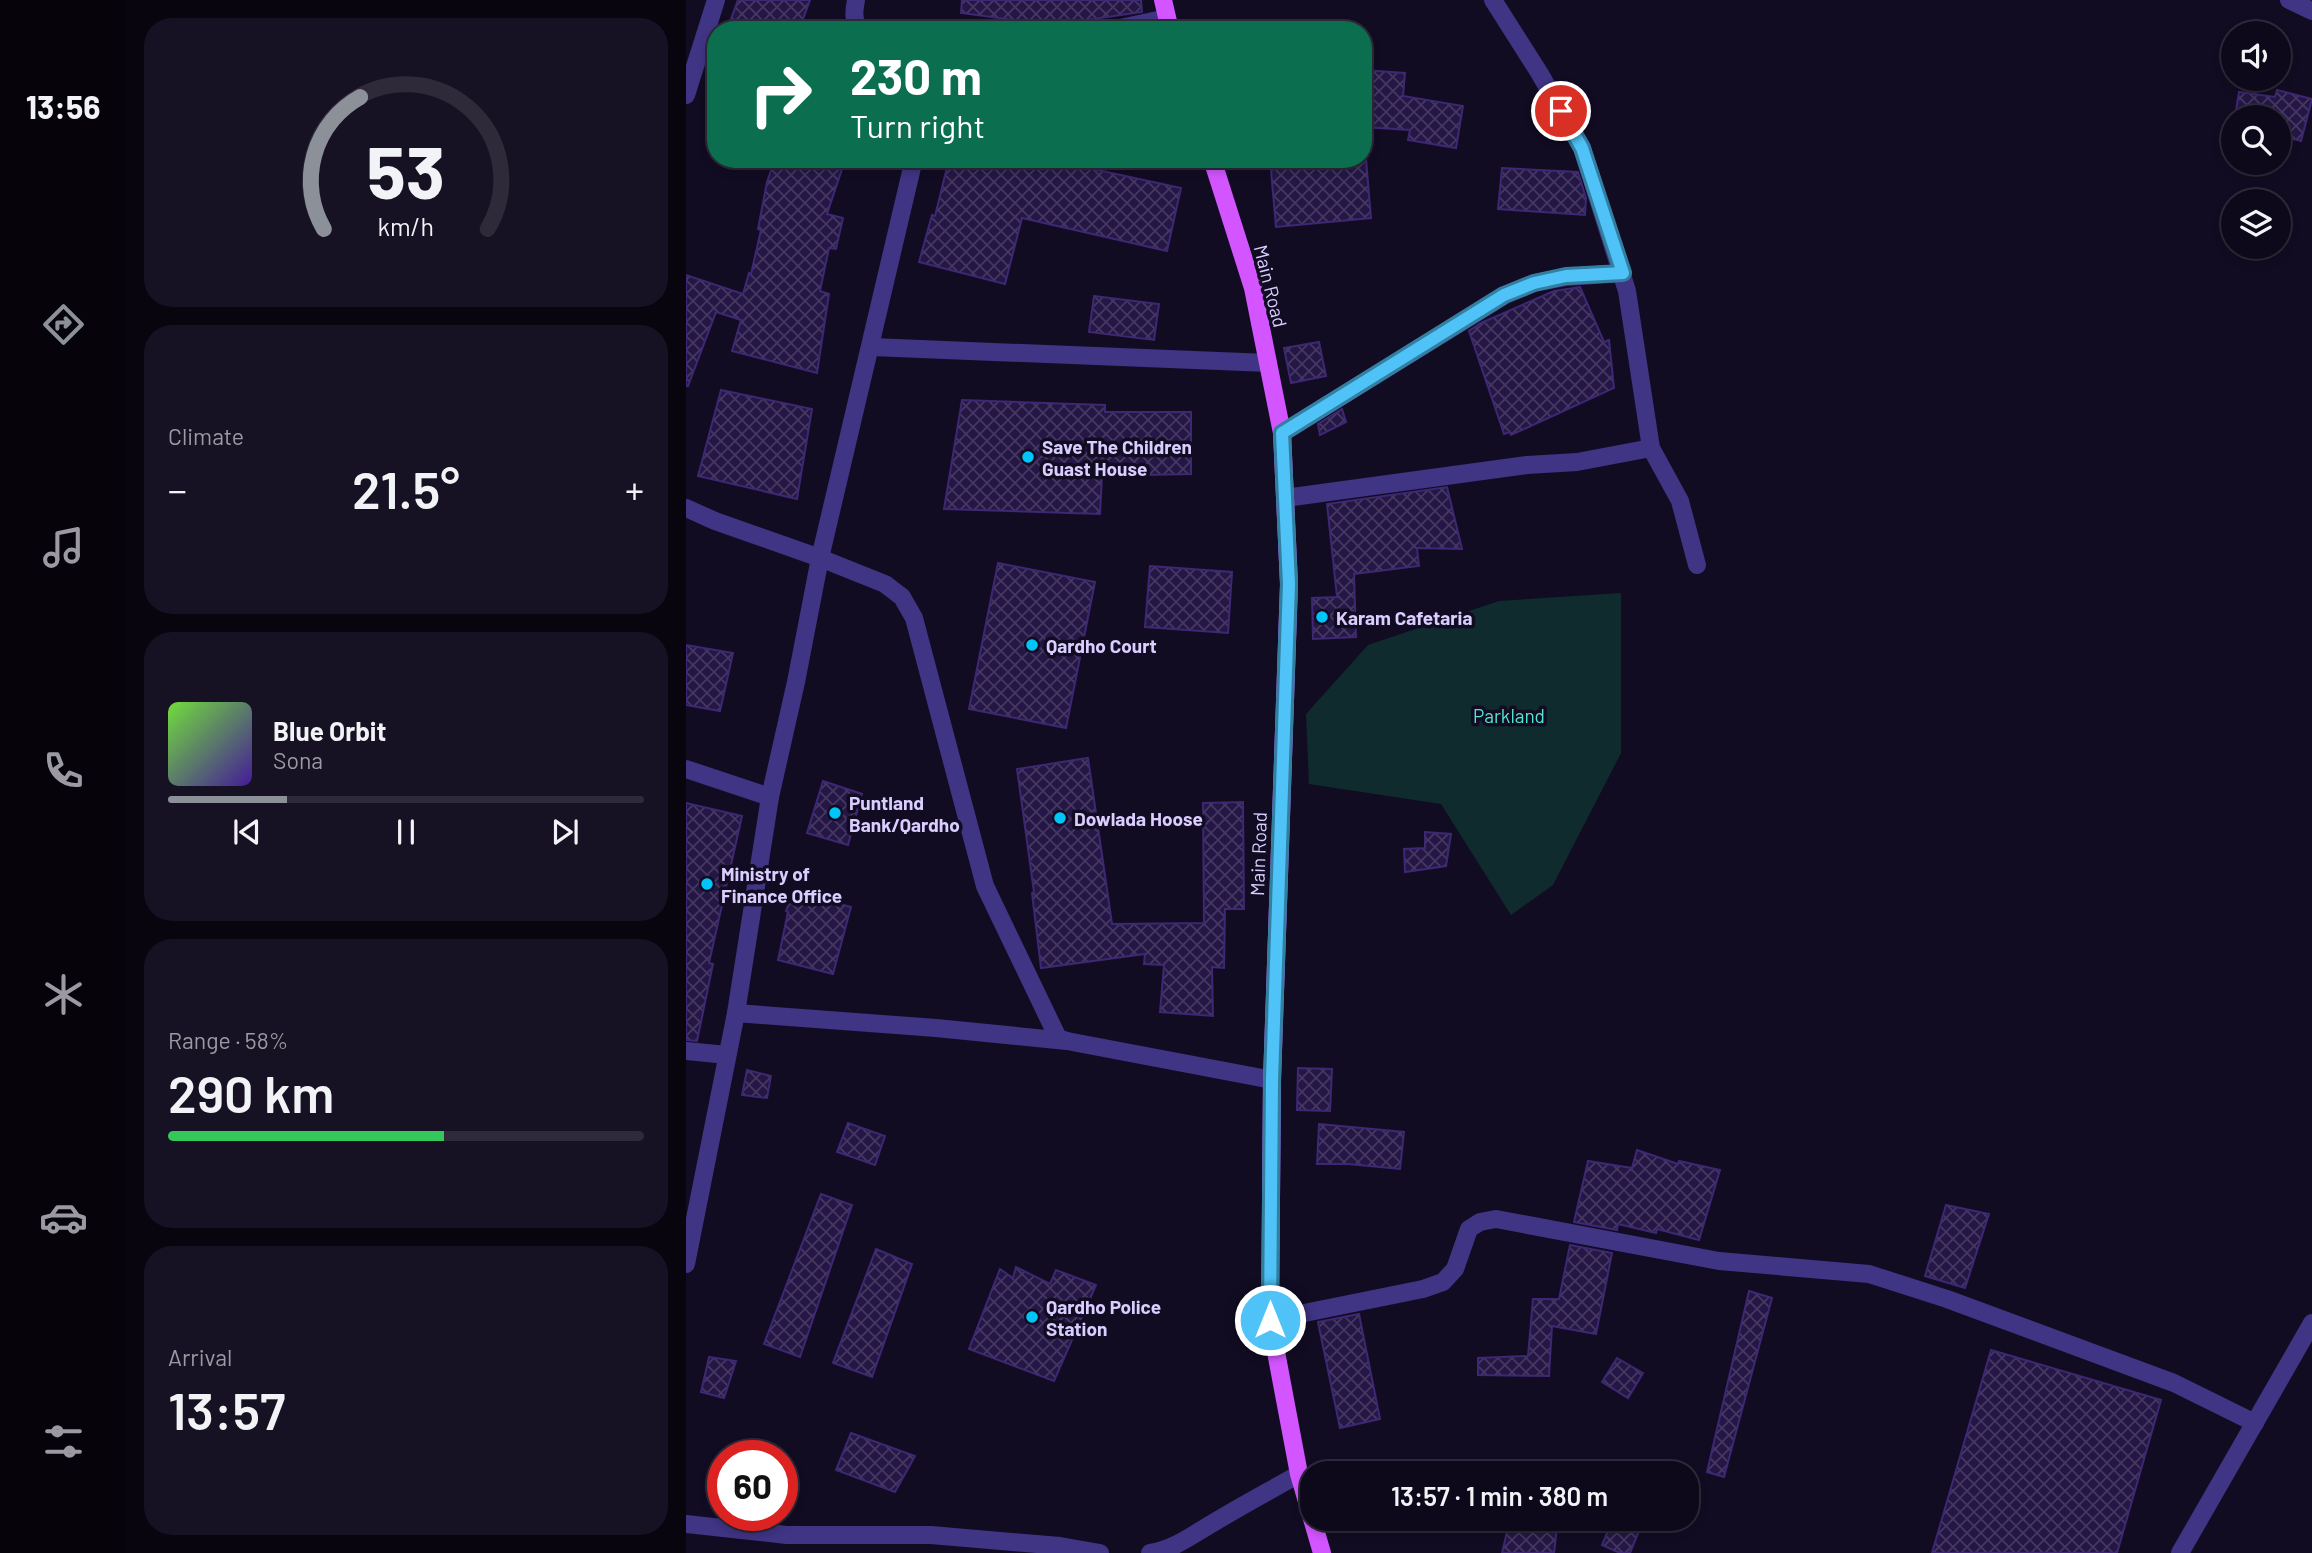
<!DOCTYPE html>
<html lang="en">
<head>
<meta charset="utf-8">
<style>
  :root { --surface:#0e091a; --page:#171223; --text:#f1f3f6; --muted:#9b9aa2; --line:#2e2a39; --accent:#8c9099 }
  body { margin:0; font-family:Barlow,sans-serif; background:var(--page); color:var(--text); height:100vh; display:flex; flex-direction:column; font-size:26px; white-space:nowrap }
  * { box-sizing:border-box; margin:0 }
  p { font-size:23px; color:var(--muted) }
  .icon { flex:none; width:38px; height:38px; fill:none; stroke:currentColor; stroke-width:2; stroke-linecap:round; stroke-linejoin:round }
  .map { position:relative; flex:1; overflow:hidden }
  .panel { display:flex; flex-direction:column; gap:18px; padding:18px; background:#08050e; width:560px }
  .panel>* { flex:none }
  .banner { position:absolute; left:21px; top:21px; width:665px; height:147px; border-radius:28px; box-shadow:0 4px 10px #0003,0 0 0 2px var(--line); background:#0b6e4f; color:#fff; overflow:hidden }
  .buttons { position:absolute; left:1535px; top:21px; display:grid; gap:14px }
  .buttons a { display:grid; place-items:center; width:70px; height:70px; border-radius:50%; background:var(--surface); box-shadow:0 4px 10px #0003,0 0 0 2px var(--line); font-size:35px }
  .speed { position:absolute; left:21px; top:1440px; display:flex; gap:14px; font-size:35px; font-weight:700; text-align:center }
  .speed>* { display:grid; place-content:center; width:91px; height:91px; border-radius:50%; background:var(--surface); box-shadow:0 4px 10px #0003,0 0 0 2px var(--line); line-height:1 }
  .speed .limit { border:10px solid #d22; background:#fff; color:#111 }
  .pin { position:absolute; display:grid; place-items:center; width:60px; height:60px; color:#fff; margin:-30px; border:4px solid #fff; border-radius:50%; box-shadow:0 2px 7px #0007 }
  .me { position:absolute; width:77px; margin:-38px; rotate:0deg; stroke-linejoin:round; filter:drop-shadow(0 0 5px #0008) }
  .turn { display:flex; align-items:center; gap:24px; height:147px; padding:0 28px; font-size:32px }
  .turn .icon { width:91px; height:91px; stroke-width:2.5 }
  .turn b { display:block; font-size:49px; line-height:60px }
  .big { font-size:52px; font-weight:600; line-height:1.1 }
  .panel .card { flex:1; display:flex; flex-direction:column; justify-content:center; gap:10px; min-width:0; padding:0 24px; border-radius:28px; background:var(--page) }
  .panel .dial { align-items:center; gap:0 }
  .dial svg { height:182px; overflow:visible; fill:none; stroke:var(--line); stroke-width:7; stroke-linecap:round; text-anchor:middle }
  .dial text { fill:var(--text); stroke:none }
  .song { display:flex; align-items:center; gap:21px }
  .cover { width:84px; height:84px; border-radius:10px; background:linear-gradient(135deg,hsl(100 70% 55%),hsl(260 70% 35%)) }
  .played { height:7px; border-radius:4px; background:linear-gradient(90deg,var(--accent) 25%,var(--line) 25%) }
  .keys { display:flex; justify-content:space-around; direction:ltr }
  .heat { display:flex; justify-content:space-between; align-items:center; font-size:38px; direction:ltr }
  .charge { height:10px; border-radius:5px; background:linear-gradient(90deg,#34c759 58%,var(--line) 0) }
  .trip { position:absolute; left:614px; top:1461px; width:399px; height:70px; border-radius:28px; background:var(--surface); box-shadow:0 4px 10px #0003,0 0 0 2px var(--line); font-weight:600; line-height:70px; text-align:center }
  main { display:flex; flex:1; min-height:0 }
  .menu { display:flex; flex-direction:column; width:126px; justify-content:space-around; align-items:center; background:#06040a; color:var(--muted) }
  .menu .icon { width:49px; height:49px }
  .menu .active { color:var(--accent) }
  .menu b { font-size:32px; color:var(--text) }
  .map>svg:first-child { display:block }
</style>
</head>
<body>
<main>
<nav class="menu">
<b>13:56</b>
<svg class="icon active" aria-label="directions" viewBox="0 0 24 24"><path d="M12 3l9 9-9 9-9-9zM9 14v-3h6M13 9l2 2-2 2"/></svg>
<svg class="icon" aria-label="music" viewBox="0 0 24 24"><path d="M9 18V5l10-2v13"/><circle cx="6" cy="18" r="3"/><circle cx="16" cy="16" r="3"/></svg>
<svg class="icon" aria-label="phone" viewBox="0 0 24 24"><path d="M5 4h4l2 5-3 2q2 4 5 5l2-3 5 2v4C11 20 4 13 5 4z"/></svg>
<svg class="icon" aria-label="climate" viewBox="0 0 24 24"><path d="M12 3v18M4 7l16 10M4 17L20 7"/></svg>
<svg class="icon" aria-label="car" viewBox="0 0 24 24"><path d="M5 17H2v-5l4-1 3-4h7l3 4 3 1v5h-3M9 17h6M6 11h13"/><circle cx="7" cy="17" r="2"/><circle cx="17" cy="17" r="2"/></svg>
<svg class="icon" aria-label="filters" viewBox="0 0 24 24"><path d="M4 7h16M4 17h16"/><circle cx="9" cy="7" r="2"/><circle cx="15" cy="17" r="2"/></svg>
</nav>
<section class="panel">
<div class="card dial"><svg viewBox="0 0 100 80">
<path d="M14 69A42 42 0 1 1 86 69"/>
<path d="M14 69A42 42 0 0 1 30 11" stroke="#8c9099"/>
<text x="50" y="56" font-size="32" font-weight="700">53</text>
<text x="50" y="72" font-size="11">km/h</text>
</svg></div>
<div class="card"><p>Climate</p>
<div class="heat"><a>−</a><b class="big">21.5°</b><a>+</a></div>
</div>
<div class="card">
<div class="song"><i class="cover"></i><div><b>Blue Orbit</b><p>Sona</p></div></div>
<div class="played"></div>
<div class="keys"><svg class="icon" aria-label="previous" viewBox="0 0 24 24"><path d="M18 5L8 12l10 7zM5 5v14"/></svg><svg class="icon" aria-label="pause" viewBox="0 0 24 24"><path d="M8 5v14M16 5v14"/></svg><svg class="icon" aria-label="next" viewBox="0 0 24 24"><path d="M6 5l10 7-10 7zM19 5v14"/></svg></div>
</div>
<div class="card"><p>Range · 58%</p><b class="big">290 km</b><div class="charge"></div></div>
<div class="card"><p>Arrival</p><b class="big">13:57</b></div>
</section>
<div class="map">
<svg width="1626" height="1553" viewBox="0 0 1626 1553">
  <defs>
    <pattern id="building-cross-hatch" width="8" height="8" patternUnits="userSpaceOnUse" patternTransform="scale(1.75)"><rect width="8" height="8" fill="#251745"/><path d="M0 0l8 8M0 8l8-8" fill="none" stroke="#443861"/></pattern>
  </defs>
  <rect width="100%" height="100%" fill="#120c23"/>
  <path fill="#0f2b2d" d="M935,593V753L867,885L825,915L755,804L623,784L620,714L682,645L813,601Z"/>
  <g fill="url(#building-cross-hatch)" stroke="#3e2773" stroke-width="2">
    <path d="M52,0H124L113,30H41Z"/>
    <path d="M276,0H455L456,12L366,25L275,13Z"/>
    <path d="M677,70L719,73L717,96L777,106L770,148L722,140L724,130L677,127Z"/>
    <path d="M1591,90L1626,99L1615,141L1592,135V117H1549L1553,92L1589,97Z"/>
    <path d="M89,159H147L158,163L141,214L157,218L150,249L143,248L134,291L143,294L131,373L46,351L55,320L30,312L2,386H0V275L57,294L63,273L65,274L75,230L72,229L81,182Z"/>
    <path d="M263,159H395L393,166L495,188L481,251L336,218L319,284L233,262L246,215L249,216Z"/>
    <path d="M584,159H680L685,218L590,227Z"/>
    <path d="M816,168L892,172L900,198L899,215L812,209Z"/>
    <path d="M894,287L918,342L923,340L928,388L825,435L824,432L818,434L783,331L795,323L868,291Z"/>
    <path d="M408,296L473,304L468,340L403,332Z"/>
    <path d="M633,342L640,376L605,383L598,348Z"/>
    <path d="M35,390L126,409L111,499L12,476Z"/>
    <path d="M276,400L419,405V412H505V474L416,476L414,514L258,509Z"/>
    <path d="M656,409L660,422L634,435L632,424Z"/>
    <path d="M761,487L776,549L731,548L733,566L668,574L670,637L627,639L626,598L651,597L641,504Z"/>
    <path d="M312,563L409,582L380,728L283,709Z"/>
    <path d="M464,566L546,572L542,633L459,627Z"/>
    <path d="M0,645L47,653L34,711L0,705Z"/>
    <path d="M402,758L426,924L518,923L517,803L557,802L558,909H539L538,968L526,967L527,1016L474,1012L478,965L458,964L459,954L355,968L346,893L348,892L331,769Z"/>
    <path d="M137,781L176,794L162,845L121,833Z"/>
    <path d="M0,803L56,816L23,963L27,964L11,1041L0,1040Z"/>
    <path d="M739,832L765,834L760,866L719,872L718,849L739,848Z"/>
    <path d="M107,892L165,907L147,974L92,960L102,912L100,911Z"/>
    <path d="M612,1068L646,1069L644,1111L611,1110Z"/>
    <path d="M61,1070L85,1076L81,1098L56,1095Z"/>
    <path d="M162,1123L199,1136L189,1165L151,1152Z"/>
    <path d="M633,1124L718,1132L714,1169L662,1164H631Z"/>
    <path d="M951,1150L992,1164L993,1161L1034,1170L1013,1240L971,1229L970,1233L932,1224L931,1230L888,1222L902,1161L946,1168Z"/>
    <path d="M135,1194L166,1205L114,1357L78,1344Z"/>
    <path d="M1260,1205L1303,1214L1279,1288L1239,1276Z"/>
    <path d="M884,1245L926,1253L910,1334L866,1326L863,1376L792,1375V1358L842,1356L847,1299H873Z"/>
    <path d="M190,1249L226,1264L186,1377L147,1363Z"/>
    <path d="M330,1267L364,1284L370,1270L410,1285L368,1381L283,1349L314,1269L327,1278Z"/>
    <path d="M1063,1291L1086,1298L1038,1477L1021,1472Z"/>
    <path d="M673,1314L694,1419L654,1428L632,1322Z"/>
    <path d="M1305,1350L1475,1400L1431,1553H1246Z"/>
    <path d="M23,1357L50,1361L38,1398L15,1392Z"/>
    <path d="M931,1358L957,1373L942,1398L916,1382Z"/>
    <path d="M165,1433L229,1456L209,1492L150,1470Z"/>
    <path d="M824,1519H872L868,1553H816Z"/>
    <path d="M927,1519H958L944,1553H934L916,1545Z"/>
  </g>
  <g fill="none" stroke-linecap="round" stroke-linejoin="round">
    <g stroke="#403485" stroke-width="18">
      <path d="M170,0C168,10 166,23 176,30"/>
      <path d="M807,0L854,74L896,148L941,291L965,448L994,501L1011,565"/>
      <path d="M1603,0L1626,11"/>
      <path d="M425,30L481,18"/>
      <path d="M0,95L30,0"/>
      <path d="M186,347L582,363"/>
      <path d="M596,433L819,295L848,283L880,277L937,273"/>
      <path d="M599,498L841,465L891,462L965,448"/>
      <path d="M0,508L29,521L134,558L199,584L216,597L228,618L299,886L372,1038L381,1041"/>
      <path d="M0,769L84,797"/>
      <path d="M50,1013L250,1028L381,1041L586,1080"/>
      <path d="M0,1051L41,1055"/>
      <path d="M0,1264L50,1013L84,797L110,682L134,558L228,159"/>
      <path d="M584,1320L737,1289L757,1282L769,1269L783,1229L794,1222L810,1219L1033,1261L1183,1274L1261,1299L1488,1383L1569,1423"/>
      <path d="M0,1524L101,1535H245L374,1546L414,1553"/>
      <path d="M464,1553C489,1549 506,1535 527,1523C555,1506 585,1490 613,1474"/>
      <path d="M1494,1553L1626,1323"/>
    </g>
    <g stroke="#d255ff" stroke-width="18">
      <path d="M477,0L484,30"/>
      <path d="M526,159L567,288L596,433L603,584L586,1080L584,1320L613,1474L636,1553"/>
    </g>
  </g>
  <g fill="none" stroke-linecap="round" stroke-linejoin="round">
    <g stroke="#337fa1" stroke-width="18">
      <path id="route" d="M584,1320L586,1080L603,584L596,433L818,295L848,283L880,276L937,273L896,148L875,111"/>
    </g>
    <use href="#route" stroke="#4fc3f7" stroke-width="12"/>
  </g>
  <g fill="#00c5f9" stroke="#120c23" stroke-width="2.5">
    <circle cx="342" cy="457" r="7"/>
    <circle cx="636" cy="617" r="7"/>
    <circle cx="346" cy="645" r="7"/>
    <circle cx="149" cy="813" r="7"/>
    <circle cx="374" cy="818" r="7"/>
    <circle cx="21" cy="884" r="7"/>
    <circle cx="346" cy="1317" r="7"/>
  </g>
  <g text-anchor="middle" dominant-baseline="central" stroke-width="7" stroke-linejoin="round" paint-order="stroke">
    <g font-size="19" fill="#d9ceff" stroke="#120c23">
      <text transform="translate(585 286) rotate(76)">Main Road</text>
      <text transform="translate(572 854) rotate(-88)">Main Road</text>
    </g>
    <g font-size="19" font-weight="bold" fill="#d9ceff" stroke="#120c23" text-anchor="start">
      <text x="356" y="446">Save The Children<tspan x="356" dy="22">Guast House</tspan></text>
      <text x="650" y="617">Karam Cafetaria</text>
      <text x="360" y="645">Qardho Court</text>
      <text x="163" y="802">Puntland<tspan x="163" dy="22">Bank/Qardho</tspan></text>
      <text x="388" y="818">Dowlada Hoose</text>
      <text x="35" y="873">Ministry of<tspan x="35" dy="22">Finance Office</tspan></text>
      <text x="360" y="1306">Qardho Police<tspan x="360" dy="22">Station</tspan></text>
    </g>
    <g font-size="19" fill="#52e7d1" stroke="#120c23">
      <text x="823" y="715">Parkland</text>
    </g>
  </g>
</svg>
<div class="buttons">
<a><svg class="icon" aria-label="sound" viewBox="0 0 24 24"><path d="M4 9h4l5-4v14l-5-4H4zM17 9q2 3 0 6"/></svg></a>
<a><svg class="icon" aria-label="search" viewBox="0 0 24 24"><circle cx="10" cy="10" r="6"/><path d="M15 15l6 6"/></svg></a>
<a><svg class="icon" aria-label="layers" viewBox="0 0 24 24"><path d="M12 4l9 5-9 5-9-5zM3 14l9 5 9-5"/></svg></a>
</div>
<div class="speed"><div class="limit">60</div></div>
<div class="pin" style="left:875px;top:111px;background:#d93025"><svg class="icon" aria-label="arrive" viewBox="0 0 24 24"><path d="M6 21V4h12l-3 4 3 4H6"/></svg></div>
<svg class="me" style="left:584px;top:1320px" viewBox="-20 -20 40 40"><circle r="17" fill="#4fc3f7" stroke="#fff" stroke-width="3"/><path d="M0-11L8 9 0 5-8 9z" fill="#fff"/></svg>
<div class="trip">13:57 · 1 min · 380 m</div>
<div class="banner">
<div class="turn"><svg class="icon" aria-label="right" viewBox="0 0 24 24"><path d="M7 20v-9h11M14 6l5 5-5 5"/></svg><div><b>230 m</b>Turn right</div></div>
</div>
</div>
</main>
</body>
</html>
